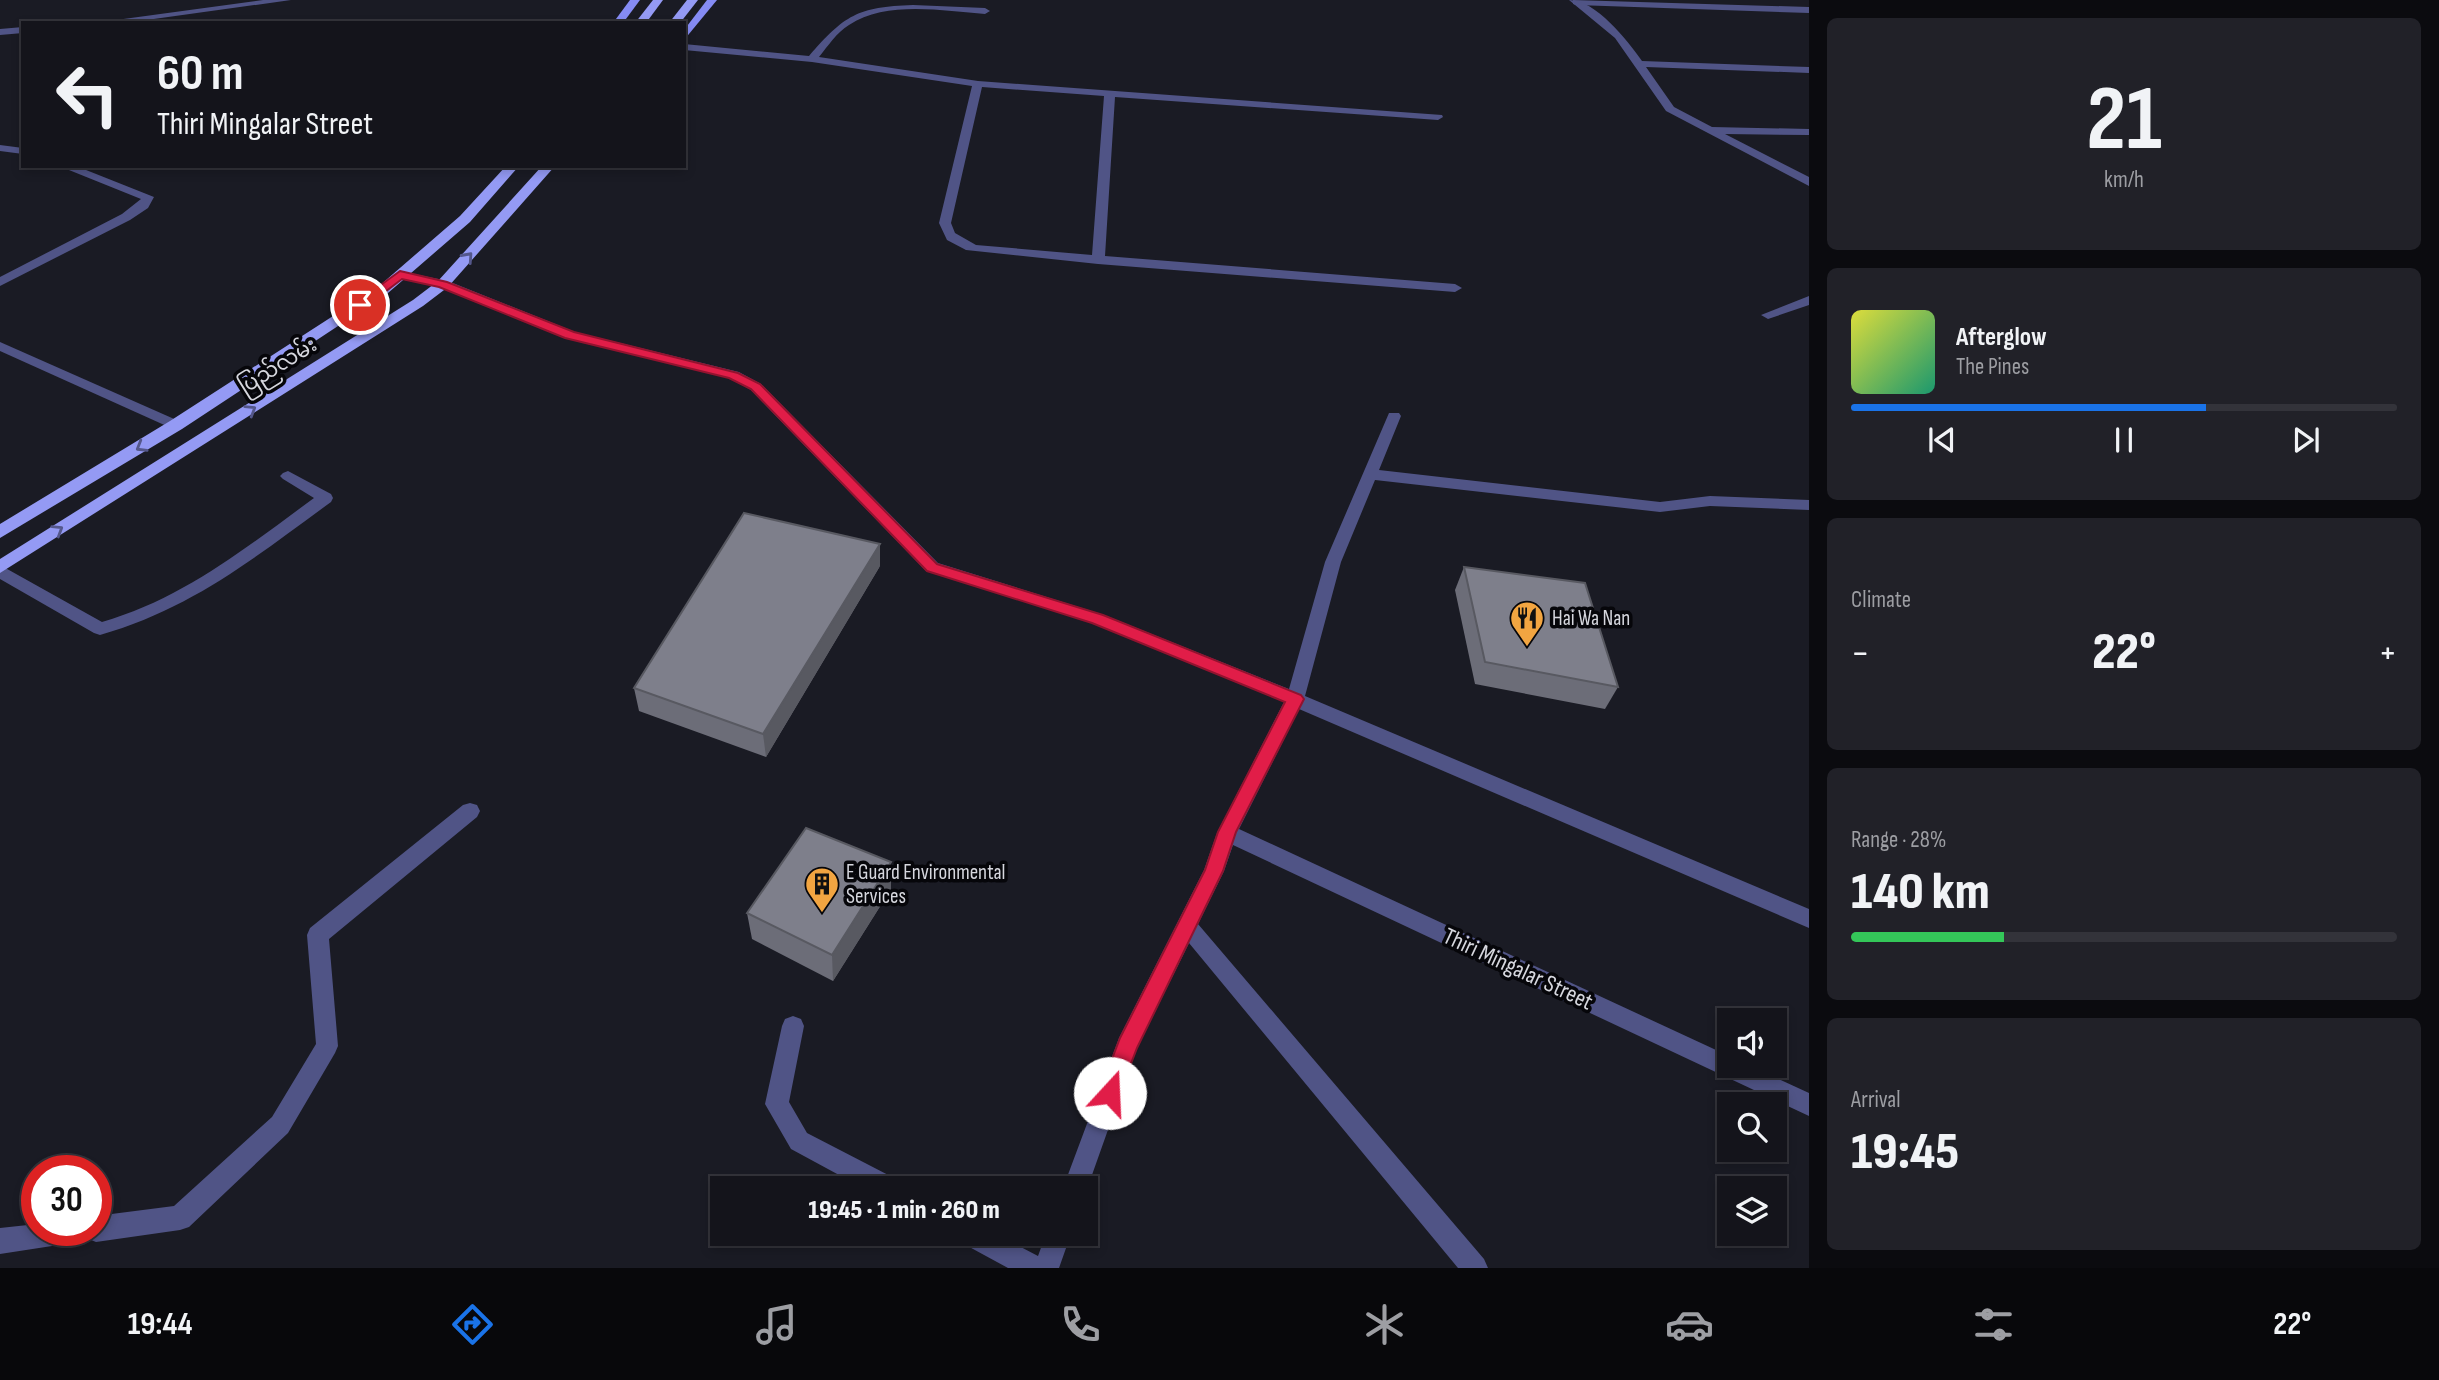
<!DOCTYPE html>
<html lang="en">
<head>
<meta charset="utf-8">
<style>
  :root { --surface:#14141b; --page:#212128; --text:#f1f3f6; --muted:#9d9ea3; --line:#33333a; --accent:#1a73e8 }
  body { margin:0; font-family:"Sofia Sans Condensed","Noto Sans Myanmar",sans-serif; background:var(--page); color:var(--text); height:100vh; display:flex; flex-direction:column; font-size:26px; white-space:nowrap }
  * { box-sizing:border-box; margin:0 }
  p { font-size:23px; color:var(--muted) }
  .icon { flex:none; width:38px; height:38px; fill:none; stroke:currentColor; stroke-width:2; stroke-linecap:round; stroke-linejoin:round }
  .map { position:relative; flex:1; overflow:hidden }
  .side { display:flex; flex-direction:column; gap:18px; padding:18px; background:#0b0b0f; width:630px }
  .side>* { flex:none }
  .hud { position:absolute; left:21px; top:21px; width:665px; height:147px; border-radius:0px; box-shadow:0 4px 10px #0003,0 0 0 2px var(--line); background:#14141b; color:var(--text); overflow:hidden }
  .controls { position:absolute; left:1717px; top:1008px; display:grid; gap:14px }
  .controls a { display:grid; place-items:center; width:70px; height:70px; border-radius:0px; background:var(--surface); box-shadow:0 4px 10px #0003,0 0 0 2px var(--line); font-size:35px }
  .speed { position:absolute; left:21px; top:1155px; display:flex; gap:14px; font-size:35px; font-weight:700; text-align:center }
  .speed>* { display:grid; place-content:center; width:91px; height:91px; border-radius:50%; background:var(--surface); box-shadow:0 4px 10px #0003,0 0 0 2px var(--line); line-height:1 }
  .speed .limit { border:10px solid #d22; background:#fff; color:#111 }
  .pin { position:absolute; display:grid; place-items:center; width:60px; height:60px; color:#fff; margin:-30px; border:4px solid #fff; border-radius:50%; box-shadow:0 2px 7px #0007 }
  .me { position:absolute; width:77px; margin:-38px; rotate:20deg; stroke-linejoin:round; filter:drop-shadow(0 0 5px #0008) }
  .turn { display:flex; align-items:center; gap:24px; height:147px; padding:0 21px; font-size:32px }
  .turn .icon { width:91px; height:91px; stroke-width:2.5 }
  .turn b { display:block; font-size:49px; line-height:60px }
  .big { font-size:52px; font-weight:800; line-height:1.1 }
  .side .card { flex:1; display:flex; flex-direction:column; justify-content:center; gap:10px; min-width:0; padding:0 24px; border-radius:10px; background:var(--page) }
  .side .dial { align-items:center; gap:0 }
  .dial b { font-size:91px; line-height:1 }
  .song { display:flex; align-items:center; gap:21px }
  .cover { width:84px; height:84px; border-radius:10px; background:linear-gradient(135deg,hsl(60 70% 55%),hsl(160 70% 35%)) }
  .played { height:7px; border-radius:4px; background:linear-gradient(90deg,var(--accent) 65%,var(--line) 65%) }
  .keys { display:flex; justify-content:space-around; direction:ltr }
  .heat { display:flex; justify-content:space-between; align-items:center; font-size:38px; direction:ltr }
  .charge { height:10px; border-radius:5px; background:linear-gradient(90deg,#34c759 28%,var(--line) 0) }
  .trip { position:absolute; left:710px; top:1176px; width:388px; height:70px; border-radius:0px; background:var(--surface); box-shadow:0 4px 10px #0003,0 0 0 2px var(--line); font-weight:800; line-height:70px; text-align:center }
  .tab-bar { display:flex; height:112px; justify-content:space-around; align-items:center; background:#08080b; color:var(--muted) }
  .tab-bar .icon { width:49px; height:49px }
  .tab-bar .selected { color:var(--accent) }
  .tab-bar b { font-size:32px; color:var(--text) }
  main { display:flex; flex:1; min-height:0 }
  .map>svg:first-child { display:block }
</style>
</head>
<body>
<main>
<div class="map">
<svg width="1809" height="1268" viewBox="0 0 1809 1268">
  <rect width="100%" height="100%" fill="#1a1b24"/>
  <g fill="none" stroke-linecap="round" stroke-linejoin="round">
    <g fill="#505486" fill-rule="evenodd">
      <path d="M1573,0L1809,7V13L1576,5L1573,4Z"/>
      <path d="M913,5L985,8L990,11L985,14C944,11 886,0 849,25C837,32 828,46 819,57L978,81L1442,115L1443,117L1438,120L1115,97L1105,256L1455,284L1462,288L1455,292L1098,264L966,250L947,240L939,223L972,86L812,62L684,50V44L809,56C845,15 857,7 913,5ZM982,87L1104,96L1092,255L976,245L955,233L951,223Z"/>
      <path d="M288,471L331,494L333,498L331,502C254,558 193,608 100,635L94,633L0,579V565L102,622C183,599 247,547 314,498L283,479L280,476L283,473Z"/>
      <path d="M470,803L477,805L480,811L477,817L329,939L338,1046L335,1053L288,1133L189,1227L180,1230L96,1242L91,1240L0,1254V1228L37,1224V1230H96V1216L174,1206L272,1117L316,1044L307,935L310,928L463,805Z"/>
    </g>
    <g fill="#505486" fill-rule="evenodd">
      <path d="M263,0H291L125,23H94Z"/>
      <path d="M1569,0C1596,0 1627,40 1642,61L1809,67V73L1646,67L1674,107L1712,127L1809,129V135L1725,134L1809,177V186L1666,111L1615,38Z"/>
      <path d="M23,27V33L0,35V29Z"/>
      <path d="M0,145L23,148V154L0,151Z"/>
      <path d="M59,166H76L154,197L148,208L130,220L0,286V277L122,214L141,199Z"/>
      <path d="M400,271L448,281L575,332L739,372L761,384L938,563L1104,615L1289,689L1325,562L1389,413H1399L1401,416L1379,470L1660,502L1710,496L1809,500V510L1710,506L1660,512L1375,480L1341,562L1305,696L1809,909V928L1299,709L1239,829L1729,1056V1066H1750L1809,1093V1116L1233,845L1224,871L1198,924L1484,1259L1488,1268H1458L1189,943L1137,1048L1087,1189L1063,1188L1119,1038L1204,870L1217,833L1284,702L1092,623L926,571L751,390L729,378L565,338L439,287L395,278V272Z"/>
      <path d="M1809,296V305L1768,319L1761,315Z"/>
      <path d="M0,342L181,422L183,425L181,428H171L0,351Z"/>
      <path d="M793,1016L801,1019L804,1026L789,1102L807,1133L896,1179L899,1188H863L791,1149L765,1104L782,1026L785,1019Z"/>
      <path d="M958,1234H996L1038,1256L1046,1234H1071L1059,1268H1008L962,1243Z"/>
    </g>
    <g fill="#858bf4" fill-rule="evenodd">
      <path d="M630,0H640L623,23H613Z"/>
      <path d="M707,0H717L684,40V30Z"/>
    </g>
    <g fill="#949af4" fill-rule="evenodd">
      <path d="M653,0H663L646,23H635Z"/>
      <path d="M687,0H698L680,23H669Z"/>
      <path d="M506,166H519L470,222L388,293L182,429L0,538V524L170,421L378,287L460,216Z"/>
      <path d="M542,166H555L448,287L423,306L0,573V559L413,300L438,281Z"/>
    </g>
  </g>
  <g fill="#6c6d78">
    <path d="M880,566L766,757L639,711L634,688Z"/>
    <path d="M1464,567L1618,687L1605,709L1475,684L1455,590Z"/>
    <path d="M891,862V889L833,981L752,939L747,913Z"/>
  </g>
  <g fill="#585961">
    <path d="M880,544V566L766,757L763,734Z"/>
    <path d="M891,862V889L833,981L832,955Z"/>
  </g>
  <g fill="#7e7f8b" stroke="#585961" stroke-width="2">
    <path d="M744,513L880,544L763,734L634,688Z"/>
    <path d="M1464,567L1585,583L1618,687L1485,662Z"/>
    <path d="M806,828L891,862L832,955L747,913Z"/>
  </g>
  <defs><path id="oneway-chevron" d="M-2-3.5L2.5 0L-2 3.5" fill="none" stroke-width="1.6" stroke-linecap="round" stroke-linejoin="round" transform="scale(1.75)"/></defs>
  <g stroke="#54578b">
    <use href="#oneway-chevron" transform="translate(468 257) rotate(-48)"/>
    <use href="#oneway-chevron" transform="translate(251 410) rotate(-32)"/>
    <use href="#oneway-chevron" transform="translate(141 447) rotate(149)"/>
    <use href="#oneway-chevron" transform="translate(58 530) rotate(-32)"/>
  </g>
  <path fill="#e11d48" stroke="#92132f" stroke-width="2" d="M400,271L447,282L574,332L738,373L760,384L937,564L1103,615L1301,695L1304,699L1236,832L1223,871L1137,1048L1117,1100L1110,1103L1102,1100L1099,1093L1120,1038L1205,870L1218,832L1285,702L1092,623L927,571L751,389L729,378L565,338L439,287L402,279L364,308H356V303Z"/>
  <defs>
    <g id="restaurant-pin" transform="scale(1.75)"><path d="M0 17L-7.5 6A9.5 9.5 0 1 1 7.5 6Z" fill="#f2a541" stroke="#06060a"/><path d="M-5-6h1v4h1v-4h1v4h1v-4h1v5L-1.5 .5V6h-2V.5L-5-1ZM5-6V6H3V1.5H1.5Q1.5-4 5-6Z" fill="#111"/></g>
    <g id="building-pin" transform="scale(1.75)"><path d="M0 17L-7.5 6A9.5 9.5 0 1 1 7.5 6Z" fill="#f2a541" stroke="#06060a"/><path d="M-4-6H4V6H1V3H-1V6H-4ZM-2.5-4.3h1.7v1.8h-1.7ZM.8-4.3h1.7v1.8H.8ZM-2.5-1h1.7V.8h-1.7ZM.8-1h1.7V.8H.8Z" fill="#111"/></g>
  </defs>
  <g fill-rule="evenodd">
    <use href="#restaurant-pin" x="1527" y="618"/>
    <use href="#building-pin" x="822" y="884"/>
  </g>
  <g text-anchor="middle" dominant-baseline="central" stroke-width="7" stroke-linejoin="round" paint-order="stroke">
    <g font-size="21" fill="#d6d7de" stroke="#06060a">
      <text transform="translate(278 366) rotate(-32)">ပြည်လမ်း</text>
    </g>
    <g font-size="21" fill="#d6d7de" stroke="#06060a" text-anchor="start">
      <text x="1552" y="618">Hai Wa Nan</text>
      <text x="846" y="872">E Guard Environmental<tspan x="846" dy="24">Services</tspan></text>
    </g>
    <g font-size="24" fill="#d6d7de" stroke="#06060a">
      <text transform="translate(1518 969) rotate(25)">Thiri Mingalar Street</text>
    </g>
  </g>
</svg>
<div class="controls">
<a><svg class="icon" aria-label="sound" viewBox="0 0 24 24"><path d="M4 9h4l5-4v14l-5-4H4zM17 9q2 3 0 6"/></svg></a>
<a><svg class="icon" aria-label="search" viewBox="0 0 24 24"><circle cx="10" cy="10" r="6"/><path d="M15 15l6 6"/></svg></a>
<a><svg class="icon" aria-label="layers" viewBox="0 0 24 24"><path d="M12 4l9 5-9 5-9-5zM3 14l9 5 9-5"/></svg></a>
</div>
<div class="speed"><div class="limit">30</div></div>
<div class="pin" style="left:360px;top:305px;background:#d93025"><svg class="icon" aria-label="arrive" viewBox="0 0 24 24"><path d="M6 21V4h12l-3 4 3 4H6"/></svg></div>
<svg class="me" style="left:1110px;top:1093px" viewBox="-20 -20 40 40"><circle r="19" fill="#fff"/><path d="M0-13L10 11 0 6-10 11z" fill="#e11d48"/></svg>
<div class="trip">19:45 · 1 min · 260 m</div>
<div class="hud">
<div class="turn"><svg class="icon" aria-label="left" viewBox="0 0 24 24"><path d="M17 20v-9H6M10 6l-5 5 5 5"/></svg><div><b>60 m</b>Thiri Mingalar Street</div></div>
</div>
</div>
<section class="side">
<div class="card dial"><b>21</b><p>km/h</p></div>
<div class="card">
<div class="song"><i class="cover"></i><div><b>Afterglow</b><p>The Pines</p></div></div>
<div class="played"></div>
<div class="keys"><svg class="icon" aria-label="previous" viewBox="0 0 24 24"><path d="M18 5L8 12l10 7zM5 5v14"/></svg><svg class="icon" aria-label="pause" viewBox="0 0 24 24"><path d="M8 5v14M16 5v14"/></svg><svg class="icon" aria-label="next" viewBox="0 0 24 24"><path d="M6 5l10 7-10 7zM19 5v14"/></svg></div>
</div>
<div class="card"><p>Climate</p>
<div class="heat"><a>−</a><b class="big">22°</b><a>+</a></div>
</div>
<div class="card"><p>Range · 28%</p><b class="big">140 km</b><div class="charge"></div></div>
<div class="card"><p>Arrival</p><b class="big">19:45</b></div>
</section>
</main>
<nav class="tab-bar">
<b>19:44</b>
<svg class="icon selected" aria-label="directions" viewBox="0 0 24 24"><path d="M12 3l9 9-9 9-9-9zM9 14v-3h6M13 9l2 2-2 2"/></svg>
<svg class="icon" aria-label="music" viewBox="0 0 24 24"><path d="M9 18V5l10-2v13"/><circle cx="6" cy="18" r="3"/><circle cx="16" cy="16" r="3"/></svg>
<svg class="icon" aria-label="phone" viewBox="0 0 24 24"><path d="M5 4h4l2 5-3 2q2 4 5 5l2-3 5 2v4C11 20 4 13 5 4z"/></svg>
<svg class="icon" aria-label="climate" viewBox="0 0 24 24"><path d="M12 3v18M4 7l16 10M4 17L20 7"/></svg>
<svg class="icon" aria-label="car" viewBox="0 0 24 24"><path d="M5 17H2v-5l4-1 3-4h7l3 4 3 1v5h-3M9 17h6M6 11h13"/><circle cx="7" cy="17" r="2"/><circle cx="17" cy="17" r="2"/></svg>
<svg class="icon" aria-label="filters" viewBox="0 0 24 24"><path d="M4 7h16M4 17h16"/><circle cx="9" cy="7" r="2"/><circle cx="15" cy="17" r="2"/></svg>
<b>22°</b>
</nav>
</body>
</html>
